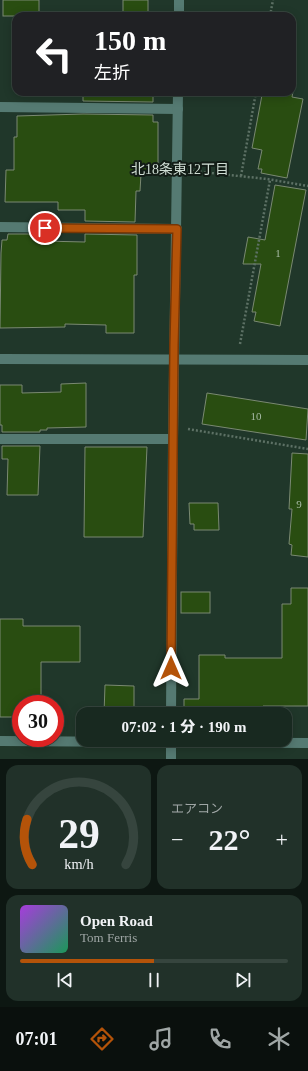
<!DOCTYPE html>
<html lang="ja">
<head>
<meta charset="utf-8">
<style>
  :root { --surface:#182920; --page:#213129; --text:#f1f3f6; --muted:#9fa6a5; --line:#36453e; --accent:#b45309 }
  body { margin:0; font-family:"Times New Roman","Noto Sans JP",serif; background:var(--page); color:var(--text); height:100vh; display:flex; flex-direction:column; font-size:15px; white-space:nowrap }
  * { box-sizing:border-box; margin:0 }
  p { font-size:13px; color:var(--muted) }
  .icon { flex:none; width:22px; height:22px; fill:none; stroke:currentColor; stroke-width:2; stroke-linecap:round; stroke-linejoin:round }
  .map { position:relative; height:759px; overflow:hidden }
  .details { display:flex; flex-direction:column; gap:6px; padding:6px; background:#0d1712; flex:1 }
  .details>* { flex:none }
  .banner { position:absolute; left:12px; top:12px; width:284px; height:84px; border-radius:12px; box-shadow:0 2px 10px #0003,0 0 0 1px var(--line); background:#202124; color:#fff; overflow:hidden }
  .speed { position:absolute; left:12px; top:695px; display:flex; gap:8px; font-size:20px; font-weight:700; text-align:center }
  .speed>* { display:grid; place-content:center; width:52px; height:52px; border-radius:50%; background:var(--surface); box-shadow:0 2px 10px #0003,0 0 0 1px var(--line); line-height:1 }
  .speed .limit { border:6px solid #d22; background:#fff; color:#111 }
  .pin { position:absolute; display:grid; place-items:center; width:34px; height:34px; color:#fff; margin:-17px; border:2px solid #fff; border-radius:50%; box-shadow:0 1px 4px #0007 }
  .me { position:absolute; width:44px; margin:-22px; rotate:0deg; stroke-linejoin:round; filter:drop-shadow(0 0 3px #0008) }
  .turn { display:flex; align-items:center; gap:14px; height:84px; padding:0 16px; font-size:18px }
  .turn .icon { width:52px; height:52px; stroke-width:2.5 }
  .turn b { display:block; font-size:28px; line-height:34px }
  .big { font-size:30px; font-weight:800; line-height:1.1 }
  .details .widget { flex:1; display:flex; flex-direction:column; justify-content:center; gap:6px; min-width:0; padding:0 14px; border-radius:12px; background:var(--page) }
  .details .dial { align-items:center; gap:0 }
  .dial svg { height:104px; overflow:visible; fill:none; stroke:var(--line); stroke-width:7; stroke-linecap:round; text-anchor:middle }
  .dial text { fill:var(--text); stroke:none }
  .song { display:flex; align-items:center; gap:12px }
  .cover { width:48px; height:48px; border-radius:6px; background:linear-gradient(135deg,hsl(280 70% 55%),hsl(150 70% 35%)) }
  .played { height:4px; border-radius:2px; background:linear-gradient(90deg,var(--accent) 50%,var(--line) 50%) }
  .keys { display:flex; justify-content:space-around; direction:ltr }
  .heat { display:flex; justify-content:space-between; align-items:center; font-size:22px; direction:ltr }
  .details .tiles { flex:1; display:grid; gap:6px; grid-template-columns:1fr 1fr }
  .widget:last-child { grid-column:span 2 }
  .trip { position:absolute; left:76px; top:707px; width:216px; height:40px; border-radius:12px; background:var(--surface); box-shadow:0 2px 10px #0003,0 0 0 1px var(--line); font-weight:800; line-height:40px; text-align:center }
  .tab-bar { display:flex; height:64px; justify-content:space-around; align-items:center; background:#0a100d; color:var(--muted) }
  .tab-bar .icon { width:28px; height:28px }
  .tab-bar .current { color:var(--accent) }
  .tab-bar b { font-size:18px; color:var(--text) }
  .map>svg:first-child { display:block }
</style>
</head>
<body>
<div class="map">
<svg width="308" height="759" viewBox="0 0 308 759">
  <rect width="100%" height="100%" fill="#20372a"/>
  <g fill="#294d11" stroke="#7a8972">
    <rect x="3" y="0" width="36" height="16"/>
    <rect x="123" y="0" width="25" height="16"/>
    <path d="M83,92H153V102L83,101Z"/>
    <path d="M267,92H293L292,97L303,99L287,178L261,173L262,169H258L262,150L252,148L262,95L266,96Z"/>
    <path d="M83,114L153,115V122H158V174H141L140,191H136L135,222L85,221V210H58V202H5L6,170H14V137H17V116Z"/>
    <path d="M275,185L306,190L280,326L254,321L256,312H252L261,264H243L248,237L265,240Z"/>
    <path d="M8,234H42V241L85,242V234L137,235V275H134V333H106V325L65,324V327L0,328L1,253L2,240H7Z"/>
    <path d="M86,383V427L47,428V430H40V432H2V425H0V385H22V393L61,392V384Z"/>
    <path d="M207,393L308,409L306,440L202,424Z"/>
    <path d="M2,446H40L38,495H7L8,459H2Z"/>
    <path d="M85,447H147L143,537H84Z"/>
    <path d="M292,453L308,454V557L291,555L292,545L289,544L292,509H289Z"/>
    <path d="M189,503H218L219,530H194V524H190Z"/>
    <path d="M291,588H308V706H263V714H184V699H199V655H225V658H282V604H291Z"/>
    <rect x="181" y="592" width="29" height="21"/>
    <path d="M0,619H23V626H80V662H41V704H21V717H0Z"/>
    <path d="M105,685L134,686V714H104Z"/>
  </g>
  <g fill="none" stroke-linecap="round" stroke-linejoin="round">
    <g stroke="#5d7165" stroke-width="2.5" stroke-dasharray="2 2" stroke-linecap="butt">
      <path d="M270,16L273,0"/>
      <path d="M192,171L267,179L308,186"/>
      <path d="M241,176L256,92"/>
      <path d="M240,344L270,180"/>
      <path d="M188,429L308,449"/>
    </g>
    <g stroke="#557a72" stroke-width="10">
      <path d="M179,16V0"/>
      <path d="M0,107L178,109"/>
      <path d="M0,227L177,229"/>
      <path d="M0,359L308,360"/>
      <path d="M0,439H173"/>
      <path d="M171,714L173,439L178,92"/>
      <path d="M171,740V759"/>
      <path d="M0,741L308,743"/>
    </g>
  </g>
  <g fill="none" stroke-linecap="round" stroke-linejoin="round">
    <g stroke="#753606" stroke-width="10">
      <path id="route" d="M45,228L177,229L174,346L171,668"/>
    </g>
    <use href="#route" stroke="#b45309" stroke-width="7"/>
  </g>
  <g text-anchor="middle" dominant-baseline="central" stroke-width="4" stroke-linejoin="round" paint-order="stroke">
    <g font-size="11" fill="#a6baa4">
      <text x="278" y="253">1</text>
      <text x="256" y="416">10</text>
      <text x="299" y="504">9</text>
    </g>
    <g font-size="14" fill="#d0ded5" stroke="#121c16">
      <text x="180" y="169">北18条東12丁目</text>
    </g>
  </g>
</svg>
<div class="speed"><div class="limit">30</div></div>
<div class="pin" style="left:45px;top:228px;background:#d93025"><svg class="icon" aria-label="arrive" viewBox="0 0 24 24"><path d="M6 21V4h12l-3 4 3 4H6"/></svg></div>
<svg class="me" style="left:171px;top:668px" viewBox="-20 -20 40 40"><path d="M0-17L14 15 0 8-14 15z" fill="#b45309" stroke="#fff" stroke-width="4"/></svg>
<div class="trip">07:02 · 1 分 · 190 m</div>
<div class="banner">
<div class="turn"><svg class="icon" aria-label="left" viewBox="0 0 24 24"><path d="M17 20v-9H6M10 6l-5 5 5 5"/></svg><div><b>150 m</b>左折</div></div>
</div>
</div>
<section class="details">
<div class="tiles">
<div class="widget dial"><svg viewBox="0 0 100 80">
<path d="M14 69A42 42 0 1 1 86 69"/>
<path d="M14 69A42 42 0 0 1 10 34" stroke="#b45309"/>
<text x="50" y="56" font-size="32" font-weight="700">29</text>
<text x="50" y="72" font-size="11">km/h</text>
</svg></div>
<div class="widget"><p>エアコン</p>
<div class="heat"><a>−</a><b class="big">22°</b><a>+</a></div>
</div>
<div class="widget">
<div class="song"><i class="cover"></i><div><b>Open Road</b><p>Tom Ferris</p></div></div>
<div class="played"></div>
<div class="keys"><svg class="icon" aria-label="previous" viewBox="0 0 24 24"><path d="M18 5L8 12l10 7zM5 5v14"/></svg><svg class="icon" aria-label="pause" viewBox="0 0 24 24"><path d="M8 5v14M16 5v14"/></svg><svg class="icon" aria-label="next" viewBox="0 0 24 24"><path d="M6 5l10 7-10 7zM19 5v14"/></svg></div>
</div>
</div>
</section>
<nav class="tab-bar">
<b>07:01</b>
<svg class="icon current" aria-label="directions" viewBox="0 0 24 24"><path d="M12 3l9 9-9 9-9-9zM9 14v-3h6M13 9l2 2-2 2"/></svg>
<svg class="icon" aria-label="music" viewBox="0 0 24 24"><path d="M9 18V5l10-2v13"/><circle cx="6" cy="18" r="3"/><circle cx="16" cy="16" r="3"/></svg>
<svg class="icon" aria-label="phone" viewBox="0 0 24 24"><path d="M5 4h4l2 5-3 2q2 4 5 5l2-3 5 2v4C11 20 4 13 5 4z"/></svg>
<svg class="icon" aria-label="climate" viewBox="0 0 24 24"><path d="M12 3v18M4 7l16 10M4 17L20 7"/></svg>
</nav>
</body>
</html>
